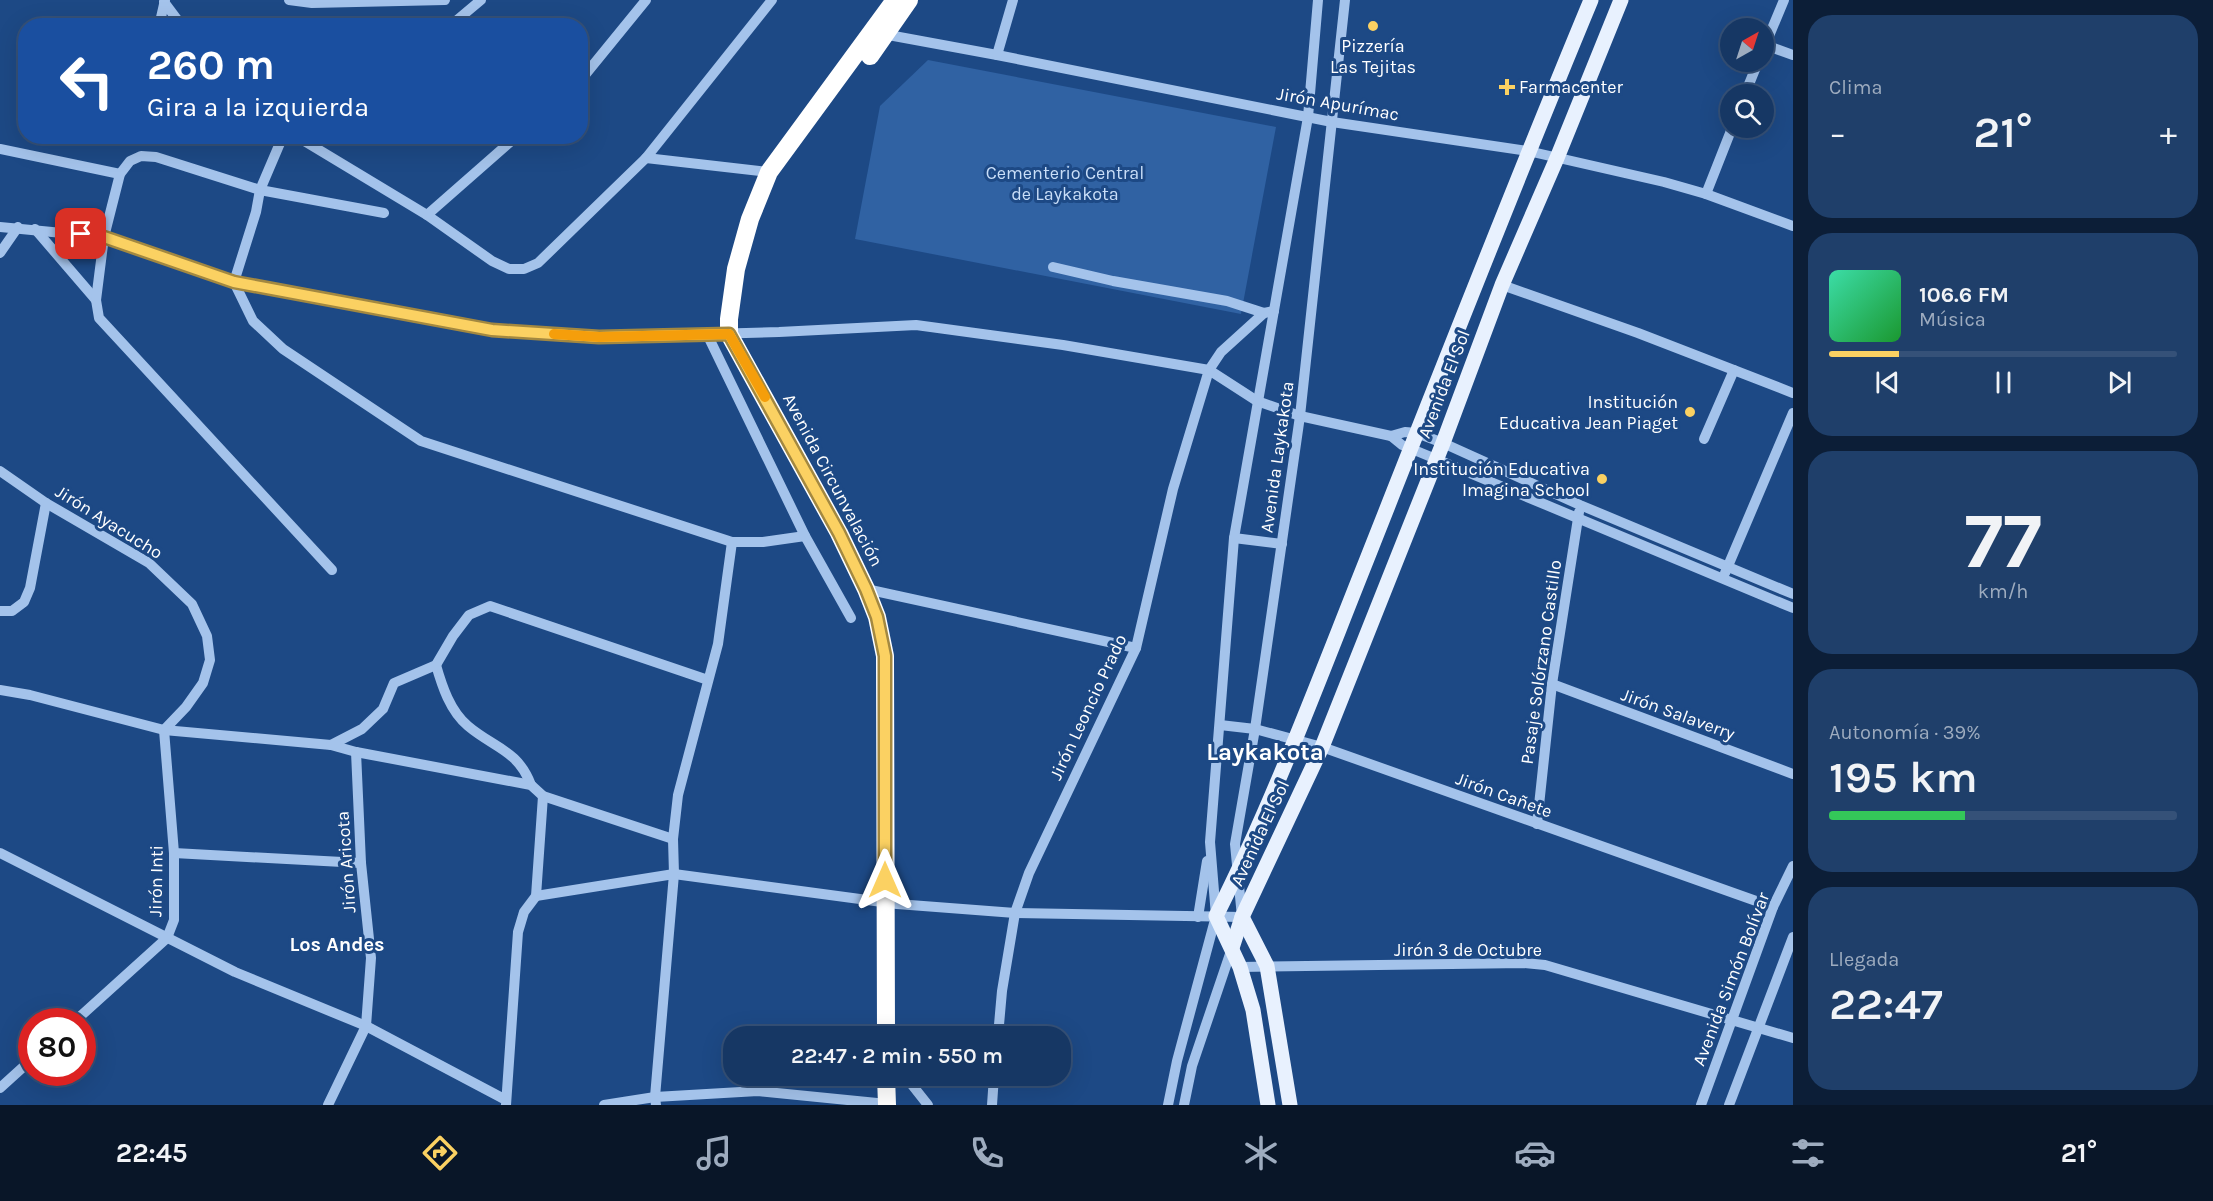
<!DOCTYPE html>
<html lang="es">
<head>
<meta charset="utf-8">
<style>
  :root { --surface:#163764; --page:#1f3f6a; --text:#f1f3f6; --muted:#9eacbf; --line:#355178; --accent:#fbd162 }
  body { margin:0; font-family:Karla,sans-serif; background:var(--page); color:var(--text); height:100vh; display:flex; flex-direction:column; font-size:22px; white-space:nowrap }
  * { box-sizing:border-box; margin:0 }
  p { font-size:20px; color:var(--muted) }
  .icon { flex:none; width:33px; height:33px; fill:none; stroke:currentColor; stroke-width:2; stroke-linecap:round; stroke-linejoin:round }
  .map { position:relative; flex:1; overflow:hidden }
  .drawer { display:flex; flex-direction:column; gap:15px; padding:15px; background:#0c1e37; width:420px }
  .drawer>* { flex:none }
  .hud { position:absolute; left:18px; top:18px; width:570px; height:126px; border-radius:24px; box-shadow:0 6px 24px #0002,0 0 0 2px var(--line); background:#1a4fa0; color:#fff; overflow:hidden }
  .needle { width:39px; rotate:39deg }
  .fabs { position:absolute; left:1720px; top:18px; display:grid; gap:12px }
  .fabs a { display:grid; place-items:center; width:54px; height:54px; border-radius:50%; background:var(--surface); box-shadow:0 6px 24px #0002,0 0 0 2px var(--line); font-size:30px }
  .speed { position:absolute; left:18px; top:1008px; display:flex; gap:12px; font-size:30px; font-weight:700; text-align:center }
  .speed>* { display:grid; place-content:center; width:78px; height:78px; border-radius:50%; background:var(--surface); box-shadow:0 6px 24px #0002,0 0 0 2px var(--line); line-height:1 }
  .speed .limit { border:9px solid #d22; background:#fff; color:#111 }
  .pin { position:absolute; display:grid; place-items:center; width:51px; height:51px; color:#fff; margin:-26px; border-radius:12px; box-shadow:0 3px 9px #0006 }
  .me { position:absolute; width:66px; margin:-33px; rotate:0deg; stroke-linejoin:round; filter:drop-shadow(0 0 4px #0008) }
  .turn { display:flex; align-items:center; gap:21px; height:126px; padding:0 30px; font-size:27px }
  .turn .icon { width:78px; height:78px; stroke-width:2.5 }
  .turn b { display:block; font-size:42px; line-height:51px }
  .big { font-size:45px; font-weight:600; line-height:1.1 }
  .drawer .tile { flex:1; display:flex; flex-direction:column; justify-content:center; gap:9px; min-width:0; padding:0 21px; border-radius:24px; background:var(--page) }
  .drawer .dial { align-items:center; gap:0 }
  .dial b { font-size:78px; line-height:1 }
  .song { display:flex; align-items:center; gap:18px }
  .cover { width:72px; height:72px; border-radius:9px; background:linear-gradient(135deg,hsl(160 70% 55%),hsl(130 70% 35%)) }
  .played { height:6px; border-radius:3px; background:linear-gradient(90deg,var(--accent) 20%,var(--line) 20%) }
  .keys { display:flex; justify-content:space-around; direction:ltr }
  .heat { display:flex; justify-content:space-between; align-items:center; font-size:33px; direction:ltr }
  .charge { height:9px; border-radius:4px; background:linear-gradient(90deg,#34c759 39%,var(--line) 0) }
  .trip { position:absolute; left:723px; top:1026px; width:348px; height:60px; border-radius:24px; background:var(--surface); box-shadow:0 6px 24px #0002,0 0 0 2px var(--line); font-weight:600; line-height:60px; text-align:center }
  .dock { display:flex; height:96px; justify-content:space-around; align-items:center; background:#091628; color:var(--muted) }
  .dock .icon { width:42px; height:42px }
  .dock .on { color:var(--accent) }
  .dock b { font-size:27px; color:var(--text) }
  main { display:flex; flex:1; min-height:0 }
  .map>svg:first-child { display:block }
</style>
</head>
<body>
<main>
<div class="map">
<svg width="1793" height="1105" viewBox="0 0 1793 1105">
  <rect width="100%" height="100%" fill="#1d4985"/>
  <path fill="#3062a3" d="M928,60L1276,127L1241,314L855,239L880,106Z"/>
  <g fill="none" stroke-linecap="round" stroke-linejoin="round">
    <g stroke="#a4c3eb" stroke-width="10">
      <path d="M289,0L312,3L445,0"/>
      <path d="M164,2L182,26"/>
      <path d="M159,26L165,0"/>
      <path d="M450,26L481,0"/>
      <path d="M883,34L997,55L1332,122L1528,151L1664,182L1706,194L1793,226"/>
      <path d="M1765,45L1793,55"/>
      <path d="M1764,48L1784,0"/>
      <path d="M997,55L1013,0"/>
      <path d="M580,81L646,0"/>
      <path d="M1745,94L1758,62"/>
      <path d="M283,136L260,190L256,212L234,282L253,321L283,349L421,441L732,542H763L805,536"/>
      <path d="M296,136L427,215L492,261L509,269H524L538,263L646,158L772,0"/>
      <path d="M0,149L120,174"/>
      <path d="M646,158L769,172"/>
      <path d="M1706,194L1732,128"/>
      <path d="M427,215L517,136"/>
      <path d="M0,227L104,237L234,282L492,330L599,337L779,332L916,325L1063,345L1209,370L1257,401L1300,416L1391,436"/>
      <path d="M35,229L96,300"/>
      <path d="M0,253L18,227"/>
      <path d="M1053,267L1113,281L1227,301L1264,313"/>
      <path d="M1502,285L1638,333L1793,393"/>
      <path d="M707,334L805,536L851,618"/>
      <path d="M1704,439L1734,370"/>
      <path d="M0,471L46,503L149,563L192,604L207,636L210,660L203,683L186,707L164,730L174,853V920L167,938L74,1022"/>
      <path d="M1234,538L1282,544"/>
      <path d="M332,570L99,318L96,300L104,237L120,174L130,161L141,156L156,157L260,190L384,213"/>
      <path d="M1725,573L1793,413"/>
      <path d="M866,589L1136,648"/>
      <path d="M1793,594L1580,505L1443,443L1417,433L1405,432L1391,436L1402,445L1436,459L1793,608"/>
      <path d="M0,611H12L24,602L30,588L46,503"/>
      <path d="M436,665C442,686 450,711 468,726C494,748 518,750 531,785"/>
      <path d="M1552,684L1793,774"/>
      <path d="M0,690L30,695L164,730L331,745L356,752L531,785L543,796L673,839"/>
      <path d="M1220,725L1255,729L1322,747L1773,907"/>
      <path d="M331,745L362,729L383,709L394,683L436,665L453,636L469,615L490,606L708,680"/>
      <path d="M1537,824L1552,684L1579,512"/>
      <path d="M0,853L235,972L366,1026L506,1100"/>
      <path d="M174,853L361,863"/>
      <path d="M536,896L674,874L897,904L1015,913L1242,917L1235,844L1255,729L1300,416L1345,0"/>
      <path d="M1198,917L1207,861"/>
      <path d="M1240,967L1524,963L1545,965L1793,1038"/>
      <path d="M998,1036L1002,991L1015,913L1029,873L1136,648L1173,489L1209,370L1221,352L1264,313L1274,311"/>
      <path d="M905,1076L928,1105"/>
      <path d="M0,1088L32,1059"/>
      <path d="M328,1105L366,1026L371,958L361,863L356,752"/>
      <path d="M506,1105L518,932L524,912L536,896L543,796"/>
      <path d="M604,1105L655,1097L758,1091L887,1104"/>
      <path d="M656,1105L655,1097L674,874L673,839L678,795L718,644L732,542"/>
      <path d="M992,1105L994,1076"/>
      <path d="M1168,1105L1177,1061L1216,916L1210,842L1234,538L1308,117L1318,0"/>
      <path d="M1184,1105L1192,1066L1232,948"/>
      <path d="M1701,1105L1773,907L1793,866"/>
      <path d="M1729,1105L1793,937"/>
    </g>
    <g stroke="#e8f1fe" stroke-width="15">
      <path d="M1242,917L1267,966L1290,1105"/>
      <path d="M1232,948L1242,917L1322,747L1443,443L1502,285L1557,158L1621,0"/>
      <path d="M1268,1105L1253,1010L1240,967L1216,916C1274,801 1319,679 1367,559C1441,372 1514,185 1591,0"/>
    </g>
    <g stroke="#fff" stroke-width="18">
      <path d="M870,56L909,0"/>
      <path d="M886,1036L885,656L877,617L866,589L839,533L729,334V319L736,269L750,219L769,172L895,0"/>
      <path d="M886,1076L887,1105"/>
    </g>
  </g>
  <g fill="none" stroke-linecap="round" stroke-linejoin="round">
    <g stroke="#a38840" stroke-width="15">
      <path id="route" d="M81,234L104,237L234,282L492,330L599,337L729,334L839,533L866,589L877,617L885,656V880"/>
    </g>
    <use href="#route" stroke="#fbd162" stroke-width="10"/>
    <path stroke="#f59e0b" stroke-width="10" d="M554,334L599,337L729,334L765,397"/>
  </g>
  <g fill="#fbd162" stroke="#1d4985" stroke-width="2">
    <circle cx="1373" cy="26" r="6"/>
    <path d="M1504 78h6v6h6v6h-6v6h-6v-6h-6v-6h6z"/>
    <circle cx="1690" cy="412" r="6"/>
    <circle cx="1602" cy="479" r="6"/>
  </g>
  <g text-anchor="middle" dominant-baseline="central" stroke-width="6" stroke-linejoin="round" paint-order="stroke">
    <g font-size="18" fill="#fff" stroke="#1d4985" text-anchor="end">
      <text x="1373" y="46" text-anchor="middle">Pizzería<tspan x="1373" dy="21">Las Tejitas</tspan></text>
      <text x="1519" y="87" text-anchor="start">Farmacenter</text>
      <text x="1678" y="402">Institución<tspan x="1678" dy="21">Educativa Jean Piaget</tspan></text>
      <text x="1590" y="469">Institución Educativa<tspan x="1590" dy="21">Imagina School</tspan></text>
    </g>
    <g font-size="18" fill="#fff" stroke="#1d4985">
      <text transform="translate(1338 104) rotate(10)">Jirón Apurímac</text>
      <text transform="translate(1444 384) rotate(-69)">Avenida El Sol</text>
      <text transform="translate(1277 457) rotate(-82)">Avenida Laykakota</text>
      <text transform="translate(833 480) rotate(62)">Avenida Circunvalación</text>
      <text transform="translate(109 522) rotate(32)">Jirón Ayacucho</text>
      <text transform="translate(1541 662) rotate(-82)">Pasaje Solórzano Castillo</text>
      <text transform="translate(1088 707) rotate(-65)">Jirón Leoncio Prado</text>
      <text transform="translate(1678 714) rotate(20)">Jirón Salaverry</text>
      <text transform="translate(1504 795) rotate(20)">Jirón Cañete</text>
      <text transform="translate(1260 833) rotate(-65)">Avenida El Sol</text>
      <text transform="translate(346 862) rotate(-94)">Jirón Aricota</text>
      <text transform="translate(156 881) rotate(-89)">Jirón Inti</text>
      <text x="1468" y="950">Jirón 3 de Octubre</text>
      <text transform="translate(1731 979) rotate(-69)">Avenida Simón Bolívar</text>
    </g>
    <g font-size="18" fill="#c9def8" stroke="#1d4985">
      <text x="1065" y="173">Cementerio Central<tspan x="1065" dy="21">de Laykakota</tspan></text>
    </g>
    <g font-size="20" font-weight="bold" fill="#fff" stroke="#1d4985">
      <text x="337" y="944">Los Andes</text>
    </g>
    <g font-size="24" font-weight="bold" fill="#fff" stroke="#1d4985">
      <text x="1265" y="752">Laykakota</text>
    </g>
  </g>
</svg>
<div class="fabs">
<a><svg class="needle" viewBox="-14 -14 28 28"><path d="M0-13l5 13h-10z" fill="#e53935"/><path d="M0 13l5-13h-10z" fill="#9eacbf"/></svg></a>
<a><svg class="icon" aria-label="search" viewBox="0 0 24 24"><circle cx="10" cy="10" r="6"/><path d="M15 15l6 6"/></svg></a>
</div>
<div class="speed"><div class="limit">80</div></div>
<div class="pin" style="left:81px;top:234px;background:#d93025"><svg class="icon" aria-label="arrive" viewBox="0 0 24 24"><path d="M6 21V4h12l-3 4 3 4H6"/></svg></div>
<svg class="me" style="left:885px;top:880px" viewBox="-20 -20 40 40"><path d="M0-17L14 15 0 8-14 15z" fill="#fbd162" stroke="#fff" stroke-width="4"/></svg>
<div class="trip">22:47 · 2 min · 550 m</div>
<div class="hud">
<div class="turn"><svg class="icon" aria-label="left" viewBox="0 0 24 24"><path d="M17 20v-9H6M10 6l-5 5 5 5"/></svg><div><b>260 m</b>Gira a la izquierda</div></div>
</div>
</div>
<section class="drawer">
<div class="tile"><p>Clima</p>
<div class="heat"><a>−</a><b class="big">21°</b><a>+</a></div>
</div>
<div class="tile">
<div class="song"><i class="cover"></i><div><b>106.6 FM</b><p>Música</p></div></div>
<div class="played"></div>
<div class="keys"><svg class="icon" aria-label="previous" viewBox="0 0 24 24"><path d="M18 5L8 12l10 7zM5 5v14"/></svg><svg class="icon" aria-label="pause" viewBox="0 0 24 24"><path d="M8 5v14M16 5v14"/></svg><svg class="icon" aria-label="next" viewBox="0 0 24 24"><path d="M6 5l10 7-10 7zM19 5v14"/></svg></div>
</div>
<div class="tile dial"><b>77</b><p>km/h</p></div>
<div class="tile"><p>Autonomía · 39%</p><b class="big">195 km</b><div class="charge"></div></div>
<div class="tile"><p>Llegada</p><b class="big">22:47</b></div>
</section>
</main>
<nav class="dock">
<b>22:45</b>
<svg class="icon on" aria-label="directions" viewBox="0 0 24 24"><path d="M12 3l9 9-9 9-9-9zM9 14v-3h6M13 9l2 2-2 2"/></svg>
<svg class="icon" aria-label="music" viewBox="0 0 24 24"><path d="M9 18V5l10-2v13"/><circle cx="6" cy="18" r="3"/><circle cx="16" cy="16" r="3"/></svg>
<svg class="icon" aria-label="phone" viewBox="0 0 24 24"><path d="M5 4h4l2 5-3 2q2 4 5 5l2-3 5 2v4C11 20 4 13 5 4z"/></svg>
<svg class="icon" aria-label="climate" viewBox="0 0 24 24"><path d="M12 3v18M4 7l16 10M4 17L20 7"/></svg>
<svg class="icon" aria-label="car" viewBox="0 0 24 24"><path d="M5 17H2v-5l4-1 3-4h7l3 4 3 1v5h-3M9 17h6M6 11h13"/><circle cx="7" cy="17" r="2"/><circle cx="17" cy="17" r="2"/></svg>
<svg class="icon" aria-label="filters" viewBox="0 0 24 24"><path d="M4 7h16M4 17h16"/><circle cx="9" cy="7" r="2"/><circle cx="15" cy="17" r="2"/></svg>
<b>21°</b>
</nav>
</body>
</html>
